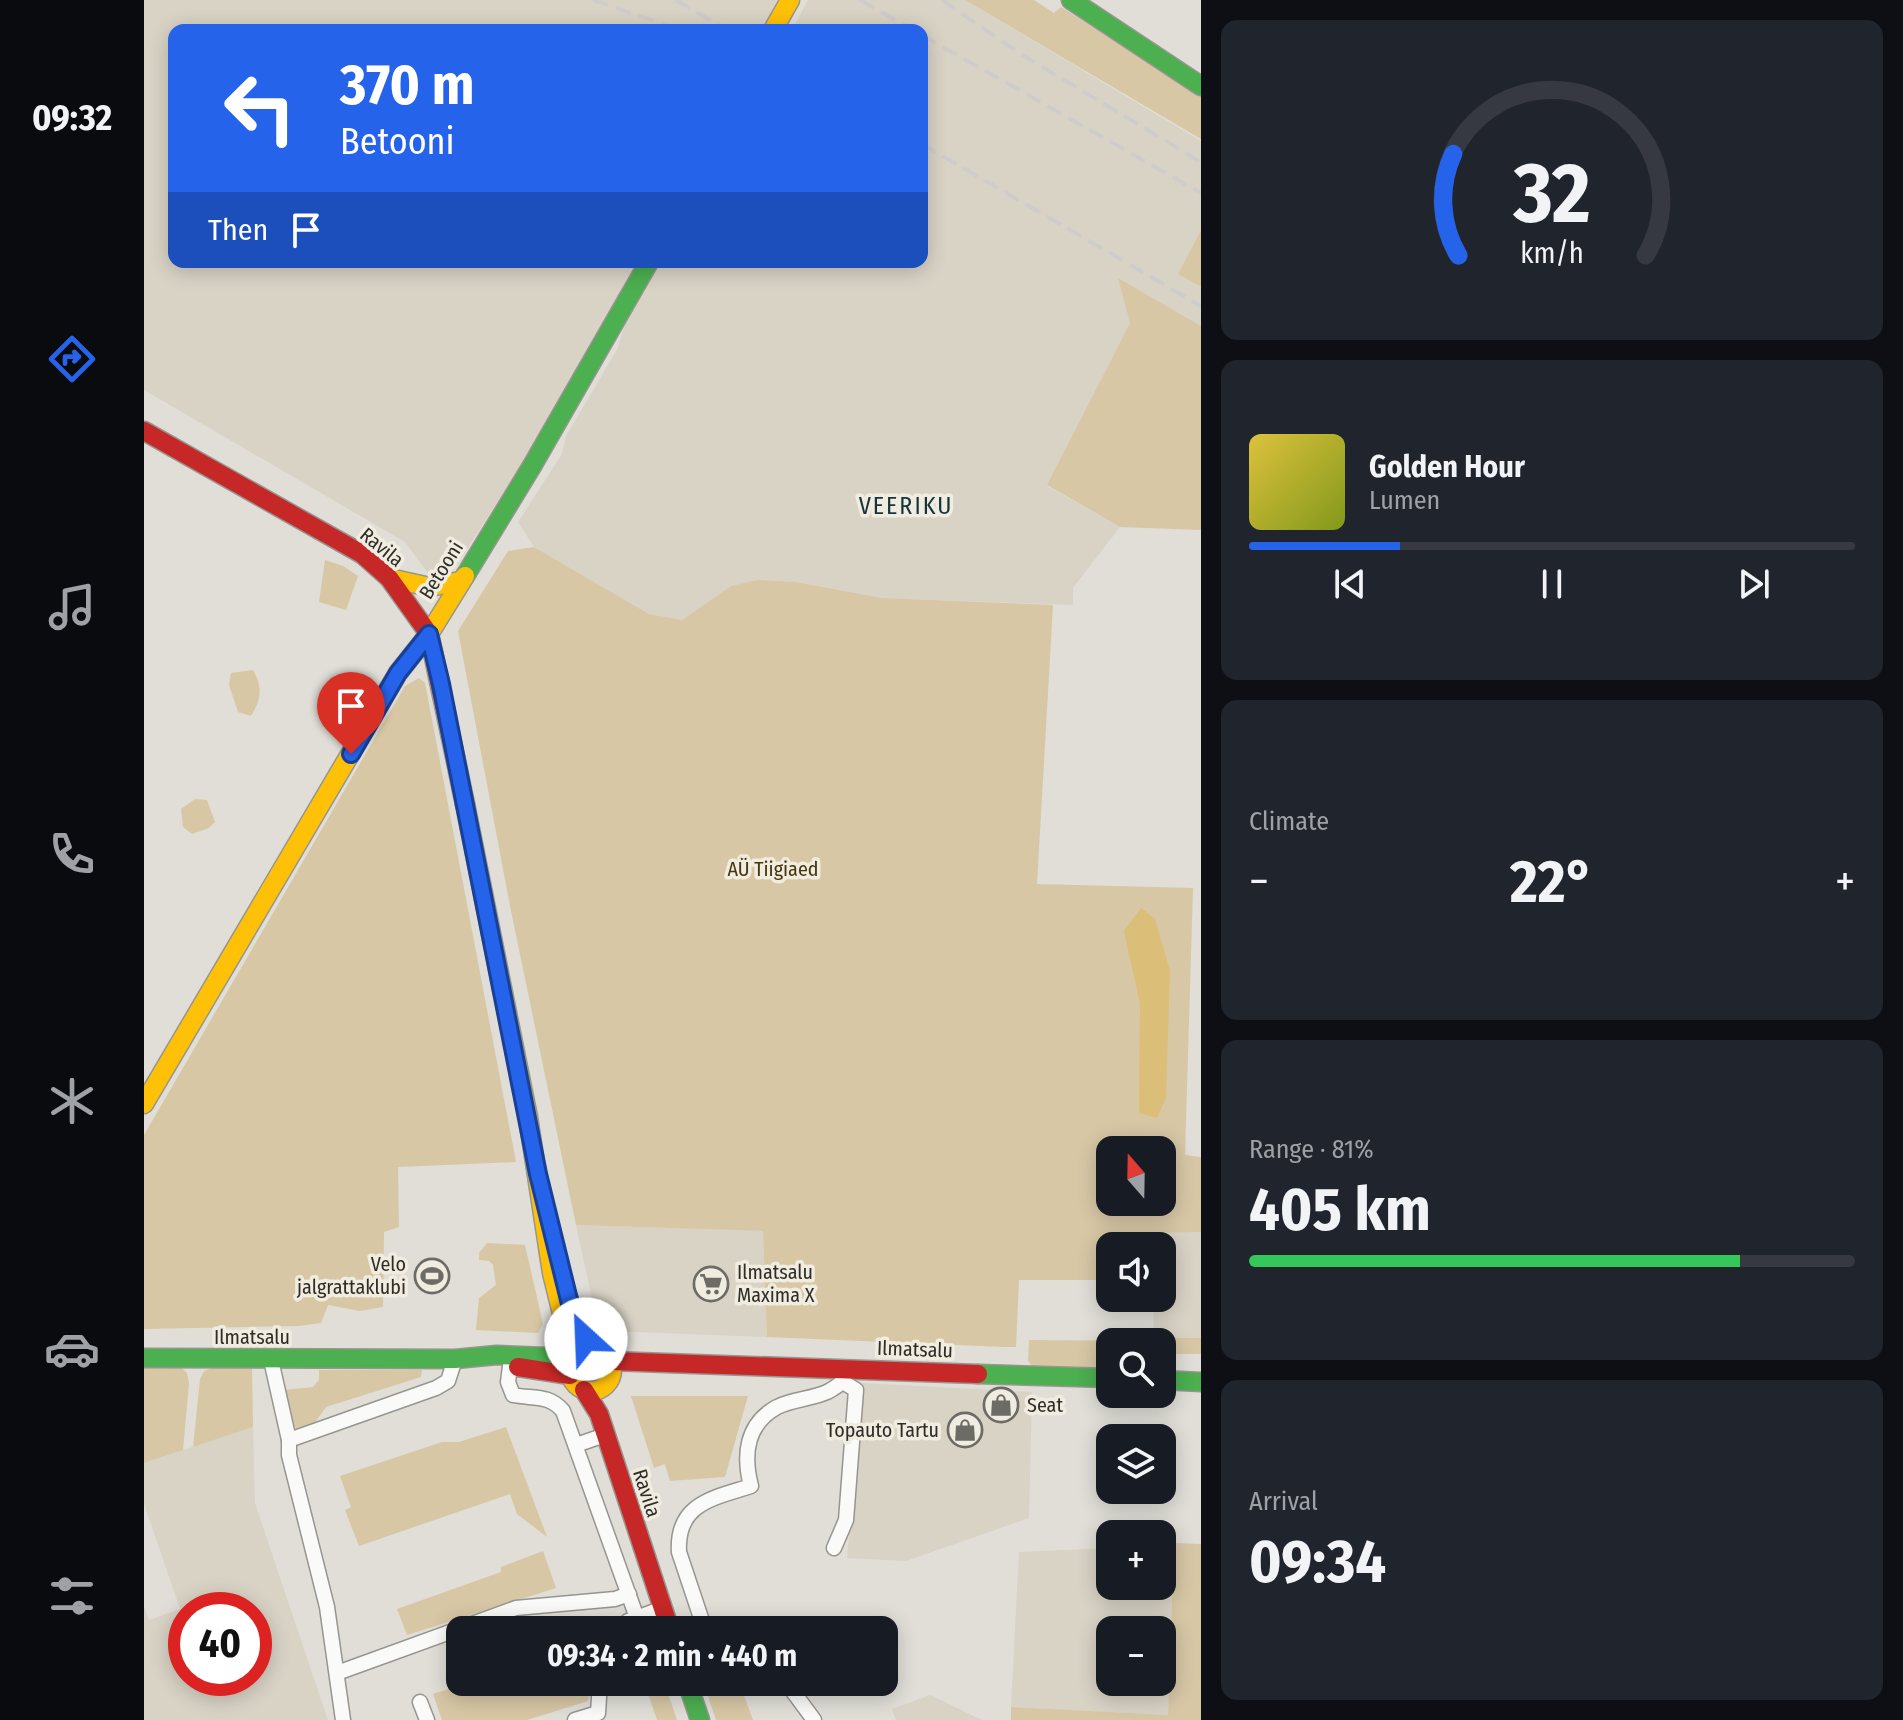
<!DOCTYPE html>
<html lang="en">
<head>
<meta charset="utf-8">
<style>
  :root { --surface:#171b24; --page:#20242c; --text:#f1f3f6; --muted:#9ea1a6; --line:#363941; --accent:#2563eb }
  body { margin:0; font-family:"Fira Sans Condensed",sans-serif; background:var(--page); color:var(--text); height:100vh; display:flex; flex-direction:column; font-size:30px; white-space:nowrap }
  * { box-sizing:border-box; margin:0 }
  p { font-size:26px; color:var(--muted) }
  .icon { flex:none; width:44px; height:44px; fill:none; stroke:currentColor; stroke-width:2; stroke-linecap:round; stroke-linejoin:round }
  .map { position:relative; flex:1; overflow:hidden }
  .side { display:flex; flex-direction:column; gap:20px; padding:20px; background:#0d0f14; width:702px }
  .side>* { flex:none }
  .hud { position:absolute; left:24px; top:24px; width:760px; height:244px; border-radius:16px; box-shadow:0 4px 20px #0003; background:#2563eb; color:#fff; overflow:hidden }
  .needle { width:52px; rotate:340deg }
  .buttons { position:absolute; left:952px; top:1136px; display:grid; gap:16px }
  .buttons a { display:grid; place-items:center; width:80px; height:80px; border-radius:16px; background:var(--surface); box-shadow:0 4px 20px #0003; font-size:40px }
  .speed { position:absolute; left:24px; top:1592px; display:flex; gap:16px; font-size:40px; font-weight:700; text-align:center }
  .speed>* { display:grid; place-content:center; width:104px; height:104px; border-radius:50%; background:var(--surface); box-shadow:0 4px 20px #0003; line-height:1 }
  .speed .limit { border:12px solid #d22; background:#fff; color:#111 }
  .pin { position:absolute; display:grid; place-items:center; width:68px; height:68px; color:#fff; margin:-82px -34px; border-radius:50% 50% 50% 0; rotate:-45deg; box-shadow:0 0 8px #0007 }
  .pin .icon { rotate:45deg }
  .me { position:absolute; width:88px; margin:-44px; rotate:335deg; stroke-linejoin:round; filter:drop-shadow(0 0 6px #0008) }
  .turn { display:flex; align-items:center; gap:28px; height:168px; padding:0 40px; font-size:36px }
  .turn .icon { width:104px; height:104px; stroke-width:2.5 }
  .turn b { display:block; font-size:56px; line-height:68px }
  .then { display:flex; align-items:center; height:76px; padding:0 40px; background:#0003; gap:16px; font-size:30px }
  .big { font-size:60px; font-weight:700; line-height:1.1 }
  .side .card { flex:1; display:flex; flex-direction:column; justify-content:center; gap:12px; min-width:0; padding:0 28px; border-radius:16px; background:var(--page) }
  .side .dial { align-items:center; gap:0 }
  .dial svg { height:208px; overflow:visible; fill:none; stroke:var(--line); stroke-width:7; stroke-linecap:round; text-anchor:middle }
  .dial text { fill:var(--text); stroke:none }
  .song { display:flex; align-items:center; gap:24px }
  .cover { width:96px; height:96px; border-radius:12px; background:linear-gradient(135deg,hsl(50 70% 55%),hsl(70 70% 35%)) }
  .played { height:8px; border-radius:4px; background:linear-gradient(90deg,var(--accent) 25%,var(--line) 25%) }
  .keys { display:flex; justify-content:space-around; direction:ltr }
  .heat { display:flex; justify-content:space-between; align-items:center; font-size:44px; direction:ltr }
  .charge { height:12px; border-radius:6px; background:linear-gradient(90deg,#34c759 81%,var(--line) 0) }
  .trip { position:absolute; left:302px; top:1616px; width:452px; height:80px; border-radius:16px; background:var(--surface); box-shadow:0 4px 20px #0003; font-weight:700; line-height:80px; text-align:center }
  main { display:flex; flex:1; min-height:0 }
  .tabs { display:flex; flex-direction:column; width:144px; justify-content:space-around; align-items:center; background:#090b0e; color:var(--muted) }
  .tabs .icon { width:56px; height:56px }
  .tabs .active { color:var(--accent) }
  .tabs b { font-size:36px; color:var(--text) }
  .map>svg:first-child { display:block }
</style>
</head>
<body>
<main>
<nav class="tabs">
<b>09:32</b>
<svg class="icon active" aria-label="directions" viewBox="0 0 24 24"><path d="M12 3l9 9-9 9-9-9zM9 14v-3h6M13 9l2 2-2 2"/></svg>
<svg class="icon" aria-label="music" viewBox="0 0 24 24"><path d="M9 18V5l10-2v13"/><circle cx="6" cy="18" r="3"/><circle cx="16" cy="16" r="3"/></svg>
<svg class="icon" aria-label="phone" viewBox="0 0 24 24"><path d="M5 4h4l2 5-3 2q2 4 5 5l2-3 5 2v4C11 20 4 13 5 4z"/></svg>
<svg class="icon" aria-label="climate" viewBox="0 0 24 24"><path d="M12 3v18M4 7l16 10M4 17L20 7"/></svg>
<svg class="icon" aria-label="car" viewBox="0 0 24 24"><path d="M5 17H2v-5l4-1 3-4h7l3 4 3 1v5h-3M9 17h6M6 11h13"/><circle cx="7" cy="17" r="2"/><circle cx="17" cy="17" r="2"/></svg>
<svg class="icon" aria-label="filters" viewBox="0 0 24 24"><path d="M4 7h16M4 17h16"/><circle cx="9" cy="7" r="2"/><circle cx="15" cy="17" r="2"/></svg>
</nav>
<div class="map">
<svg width="1057" height="1720" viewBox="0 0 1057 1720">
  <rect width="100%" height="100%" fill="#e0ded7"/>
  <g fill="#d8d3c5" fill-rule="evenodd">
    <path d="M0,0H633L618,30H30V262H497L420,398L313,565L296,578L287,577L261,542L0,390Z"/>
    <path d="M664,0H821L1057,141V230L1034,274L1057,287V326L975,279L986,323L903,486L976,527L929,588V605L738,598L652,582L587,586L538,620L505,614L390,547L374,522L418,454L422,436L474,348L479,329L517,262H778V30H648Z"/>
    <path d="M432,1225L619,1231L623,1337L466,1331L458,1327L453,1322Z"/>
    <path d="M977,1232H1057V1338L1010,1341L1009,1298H1018V1246H977Z"/>
    <path d="M718,1383L888,1392L885,1518L762,1561L703,1558Z"/>
    <path d="M109,1427L111,1503L184,1720H0V1607L5,1620L36,1609L0,1504V1463ZM42,1610H110V1678H42Z"/>
    <path d="M1030,1543L1024,1715L867,1707L875,1552L966,1548V1586H1018V1544ZM966,1630H1018V1682H966Z"/>
    <path d="M786,1695L838,1720H752L748,1709Z"/>
  </g>
  <g fill="#d7c7a5" fill-rule="evenodd">
    <path d="M821,0H890L910,13L917,7L1057,95V139Z"/>
    <path d="M1057,230V287L1034,274Z"/>
    <path d="M974,278L1057,326V530L976,527L903,485L986,323Z"/>
    <path d="M390,547L505,614L538,620L587,586L614,580L652,582L738,598L909,605L893,884L1049,888L1041,1155L1057,1157V1232L978,1233L977,1246H966V1280H875L872,1347H860L623,1337L619,1231L432,1225L366,906L314,631L364,551ZM966,1150H1018V1202H966Z"/>
    <path d="M181,560L199,566L214,576L202,610L175,602Z"/>
    <path d="M109,670C119,687 117,700 107,716L94,712L85,685L87,673Z"/>
    <path d="M275,678L281,683L372,1162L254,1167L255,1227L240,1232L239,1307L216,1311L184,1305L177,1323L155,1326L0,1329V1135L261,686Z"/>
    <path d="M51,799L63,800L71,822L65,828L48,834L39,827L37,809Z"/>
    <path d="M343,1243L381,1245L399,1324L394,1333L332,1330L335,1298L352,1285L349,1265L345,1261L335,1260V1253Z"/>
    <rect x="1025" y="1338" width="32" height="16"/>
    <path d="M885,1340L1010,1341L966,1342V1370L889,1367L884,1361Z"/>
    <path d="M36,1366L43,1373L45,1383L39,1450L0,1463V1367Z"/>
    <path d="M68,1368H108L109,1427L49,1447L56,1379L60,1371Z"/>
    <path d="M175,1370H278L277,1377L182,1407L170,1424L153,1428L147,1425L139,1390L169,1387L175,1380Z"/>
    <path d="M487,1396H604L581,1477L526,1481L521,1464L510,1468Z"/>
    <path d="M362,1427L403,1537L373,1514L366,1494L215,1546L201,1510L207,1507L196,1476L298,1442H315Z"/>
    <path d="M1030,1543L1057,1544V1720H867V1707L1024,1715Z"/>
    <path d="M399,1551L412,1588L263,1635L253,1609L357,1572V1567Z"/>
    <path d="M327,1682H447L444,1701L383,1720H298L289,1694Z"/>
    <path d="M500,1682H520L533,1720H513Z"/>
    <path d="M559,1682H595L609,1720H572Z"/>
  </g>
  <path fill="#dbbe78" d="M997,908L1011,919L1026,971L1022,1098L1013,1118L995,1113L996,1003L980,931Z"/>
  <g fill="none" stroke-linecap="round" stroke-linejoin="round">
    <g stroke="#969590" stroke-width="17">
      <g id="street">
        <path d="M127,1360L145,1440V1455L183,1607L199,1720"/>
        <path d="M366,1366L364,1382L369,1395C389,1399 405,1394 419,1411L493,1618"/>
        <path d="M145,1440L292,1388L304,1381L311,1359"/>
        <path d="M432,1445L461,1435"/>
        <path d="M690,1548L702,1520L712,1390L699,1382"/>
        <path d="M478,1630L484,1621L519,1608"/>
        <path d="M561,1630L535,1552C532,1503 570,1498 607,1486C599,1455 602,1424 633,1407C649,1399 668,1399 683,1392C688,1390 694,1385 699,1382L701,1369"/>
        <path d="M193,1673L372,1608L471,1599L485,1594"/>
        <path d="M642,1682L670,1720"/>
        <path d="M276,1702L283,1720"/>
        <path d="M431,1720L454,1713L456,1682"/>
      </g>
    </g>
    <g stroke="#969590" stroke-width="21">
      <g id="fast">
        <path d="M927,0L1057,86"/>
        <path d="M321,576L388,466L505,262"/>
        <path d="M0,1358L311,1359L353,1355L429,1358"/>
        <path d="M834,1374L966,1378"/>
        <path d="M1018,1380L1057,1382"/>
        <path d="M543,1682L556,1720"/>
      </g>
    </g>
    <g stroke="#969590" stroke-width="21">
      <g id="slow">
        <path d="M629,30L646,0"/>
        <path d="M245,578L286,587L316,581"/>
        <path d="M321,804L384,1117L408,1273L429,1358"/>
        <path d="M0,1104L254,673L285,634L321,576"/>
        <path d="M424,1298L434,1325L450,1349"/>
        <circle cx="447" cy="1370" r="21"/>
      </g>
    </g>
    <g stroke="#969590" stroke-width="21">
      <g id="jam">
        <path d="M0,431L218,554L245,578L285,634L321,804"/>
        <path d="M466,1361L834,1374"/>
        <path d="M374,1367L426,1375"/>
        <path d="M440,1390L455,1414L526,1630"/>
      </g>
    </g>
    <use href="#street" stroke="#fafaf9" stroke-width="14"/>
    <use href="#fast" stroke="#4caf50" stroke-width="18"/>
    <use href="#slow" stroke="#ffc107" stroke-width="18"/>
    <use href="#jam" stroke="#c62828" stroke-width="18"/>
    <g stroke="#cecdcb" stroke-width="4" stroke-dasharray="16 8" stroke-linecap="butt">
      <path d="M449,0L536,30"/>
      <path d="M532,0L583,30"/>
      <path d="M716,0L769,30"/>
      <path d="M798,0L878,55L1057,162"/>
      <path d="M778,35L1057,193"/>
      <path d="M778,144L1057,306"/>
    </g>
  </g>
  <g fill="none" stroke-linecap="round" stroke-linejoin="round">
    <g stroke="#184099" stroke-width="20">
      <path id="route" d="M207,754L254,673L285,634L297,684L394,1174L428,1312L442,1339"/>
    </g>
    <use href="#route" stroke="#2563eb" stroke-width="14"/>
  </g>
  <defs>
    <g id="stadium-ring" transform="scale(1.8)"><circle r="9.5" fill="#f1ece0" stroke="#6d6b66" stroke-width="1.5"/><path d="M0-5a6.5 5 0 1 0 0 10a6.5 5 0 1 0 0-10ZM-3.5-1.8h7v3.6h-7Z" fill="#6d6b66"/></g>
    <g id="supermarket-ring" transform="scale(1.8)"><circle r="9.5" fill="#f1ece0" stroke="#6d6b66" stroke-width="1.5"/><path d="M-6-5.5h2.5l.6 2H6L4.5 2H-2.5L-4.4-4H-6ZM-1.5 3.2a1.3 1.3 0 1 0 .1 0ZM3 3.2a1.3 1.3 0 1 0 .1 0Z" fill="#6d6b66"/></g>
    <g id="shop-ring" transform="scale(1.8)"><circle r="9.5" fill="#f1ece0" stroke="#6d6b66" stroke-width="1.5"/><path d="M-5-2.5h2.3a2.7 3.5 0 0 1 5.4 0H5L5.5 6h-11ZM-1.5-2.5h3a1.5 2.3 0 0 0-3 0Z" fill="#6d6b66"/></g>
  </defs>
  <g fill-rule="evenodd">
    <use href="#stadium-ring" x="288" y="1276"/>
    <use href="#supermarket-ring" x="567" y="1284"/>
    <use href="#shop-ring" x="857" y="1405"/>
    <use href="#shop-ring" x="821" y="1430"/>
  </g>
  <g text-anchor="middle" dominant-baseline="central" stroke-width="7" stroke-linejoin="round" paint-order="stroke">
    <g font-size="20" fill="#2f2d29" stroke="#f1ece0">
      <text transform="translate(238 547) rotate(39)">Ravila</text>
      <text transform="translate(297 570) rotate(-58)">Betooni</text>
      <text x="108" y="1337">Ilmatsalu</text>
      <text transform="translate(771 1349) rotate(2)">Ilmatsalu</text>
      <text transform="translate(503 1493) rotate(72)">Ravila</text>
    </g>
    <g font-size="20" fill="#46360b" stroke="#f1ece0">
      <text x="629" y="869">AÜ Tiigiaed</text>
    </g>
    <g font-size="20" fill="#2f2d29" stroke="#f1ece0" text-anchor="end">
      <text x="262" y="1264">Velo<tspan x="262" dy="23">jalgrattaklubi</tspan></text>
      <text x="593" y="1272" text-anchor="start">Ilmatsalu<tspan x="593" dy="23">Maxima X</tspan></text>
      <text x="883" y="1405" text-anchor="start">Seat</text>
      <text x="795" y="1430">Topauto Tartu</text>
    </g>
    <g font-size="24" letter-spacing="2" fill="#15343d" stroke="#f1ece0">
      <text x="762" y="506">VEERIKU</text>
    </g>
  </g>
</svg>
<div class="buttons">
<a><svg class="needle" viewBox="-14 -14 28 28"><path d="M0-13l5 13h-10z" fill="#e53935"/><path d="M0 13l5-13h-10z" fill="#9ea1a6"/></svg></a>
<a><svg class="icon" aria-label="sound" viewBox="0 0 24 24"><path d="M4 9h4l5-4v14l-5-4H4zM17 9q2 3 0 6"/></svg></a>
<a><svg class="icon" aria-label="search" viewBox="0 0 24 24"><circle cx="10" cy="10" r="6"/><path d="M15 15l6 6"/></svg></a>
<a><svg class="icon" aria-label="layers" viewBox="0 0 24 24"><path d="M12 4l9 5-9 5-9-5zM3 14l9 5 9-5"/></svg></a>
<a>+</a>
<a>−</a>
</div>
<div class="speed"><div class="limit">40</div></div>
<div class="pin" style="left:207px;top:754px;background:#d93025"><svg class="icon" aria-label="arrive" viewBox="0 0 24 24"><path d="M6 21V4h12l-3 4 3 4H6"/></svg></div>
<svg class="me" style="left:442px;top:1339px" viewBox="-20 -20 40 40"><circle r="19" fill="#fff"/><path d="M0-13L10 11 0 6-10 11z" fill="#2563eb"/></svg>
<div class="trip">09:34 · 2 min · 440 m</div>
<div class="hud">
<div class="turn"><svg class="icon" aria-label="left" viewBox="0 0 24 24"><path d="M17 20v-9H6M10 6l-5 5 5 5"/></svg><div><b>370 m</b>Betooni</div></div>
<div class="then">Then<svg class="icon" aria-label="arrive" viewBox="0 0 24 24"><path d="M6 21V4h12l-3 4 3 4H6"/></svg></div>
</div>
</div>
<section class="side">
<div class="card dial"><svg viewBox="0 0 100 80">
<path d="M14 69A42 42 0 1 1 86 69"/>
<path d="M14 69A42 42 0 0 1 12 30" stroke="#2563eb"/>
<text x="50" y="56" font-size="32" font-weight="700">32</text>
<text x="50" y="72" font-size="11">km/h</text>
</svg></div>
<div class="card">
<div class="song"><i class="cover"></i><div><b>Golden Hour</b><p>Lumen</p></div></div>
<div class="played"></div>
<div class="keys"><svg class="icon" aria-label="previous" viewBox="0 0 24 24"><path d="M18 5L8 12l10 7zM5 5v14"/></svg><svg class="icon" aria-label="pause" viewBox="0 0 24 24"><path d="M8 5v14M16 5v14"/></svg><svg class="icon" aria-label="next" viewBox="0 0 24 24"><path d="M6 5l10 7-10 7zM19 5v14"/></svg></div>
</div>
<div class="card"><p>Climate</p>
<div class="heat"><a>−</a><b class="big">22°</b><a>+</a></div>
</div>
<div class="card"><p>Range · 81%</p><b class="big">405 km</b><div class="charge"></div></div>
<div class="card"><p>Arrival</p><b class="big">09:34</b></div>
</section>
</main>
</body>
</html>
